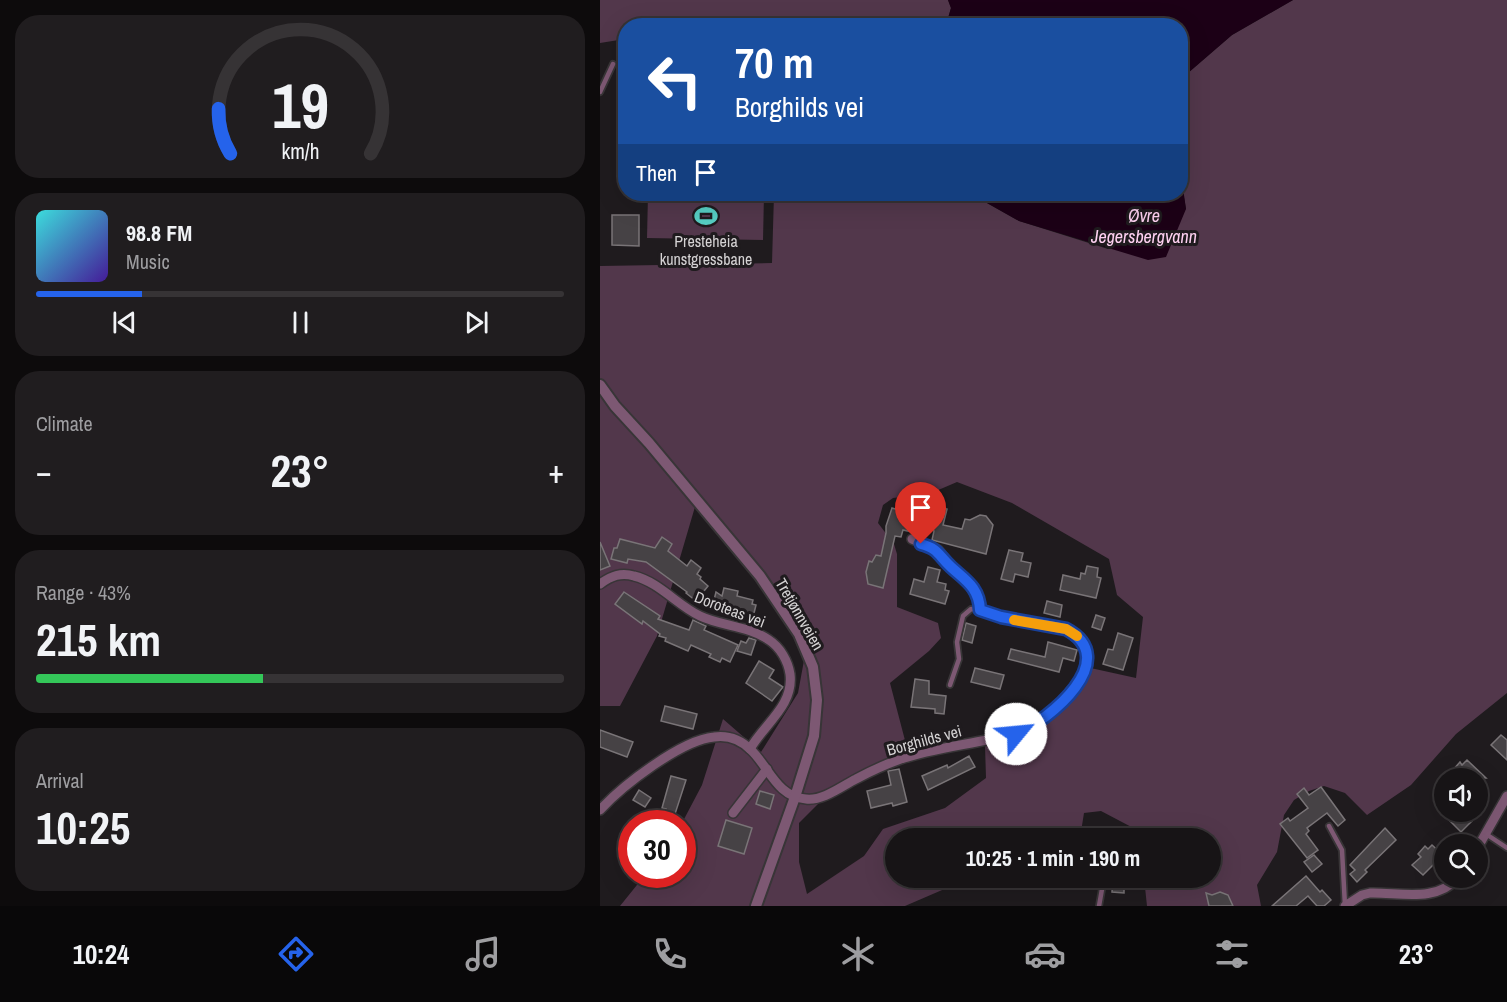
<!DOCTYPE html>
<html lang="en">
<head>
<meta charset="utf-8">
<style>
  :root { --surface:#171416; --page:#201d1f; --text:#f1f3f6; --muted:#9e9ea1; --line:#363335; --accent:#2563eb }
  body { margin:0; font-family:"Archivo Narrow",sans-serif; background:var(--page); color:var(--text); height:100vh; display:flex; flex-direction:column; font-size:22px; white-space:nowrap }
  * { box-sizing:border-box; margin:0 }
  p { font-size:20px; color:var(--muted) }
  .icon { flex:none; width:33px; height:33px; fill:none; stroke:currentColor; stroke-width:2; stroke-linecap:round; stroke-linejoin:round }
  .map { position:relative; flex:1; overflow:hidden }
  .drawer { display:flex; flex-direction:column; gap:15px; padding:15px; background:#0d0b0c; width:600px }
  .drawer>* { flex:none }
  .hud { position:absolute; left:18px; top:18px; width:570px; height:183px; border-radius:24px; box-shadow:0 6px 24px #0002,0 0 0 2px var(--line); background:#1a4fa0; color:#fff; overflow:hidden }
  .buttons { position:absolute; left:834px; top:768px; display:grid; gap:12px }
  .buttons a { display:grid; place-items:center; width:54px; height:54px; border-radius:50%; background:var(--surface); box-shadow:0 6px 24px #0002,0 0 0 2px var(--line); font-size:30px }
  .speed { position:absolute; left:18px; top:810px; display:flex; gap:12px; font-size:30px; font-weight:700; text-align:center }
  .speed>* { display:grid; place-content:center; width:78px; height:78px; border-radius:50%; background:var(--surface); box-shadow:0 6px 24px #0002,0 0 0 2px var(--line); line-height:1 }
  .speed .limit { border:9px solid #d22; background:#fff; color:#111 }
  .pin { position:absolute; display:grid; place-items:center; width:51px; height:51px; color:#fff; margin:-62px -26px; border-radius:50% 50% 50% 0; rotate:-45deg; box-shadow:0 0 6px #0007 }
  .pin .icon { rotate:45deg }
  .me { position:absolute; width:66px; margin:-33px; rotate:62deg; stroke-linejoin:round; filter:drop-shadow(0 0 4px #0008) }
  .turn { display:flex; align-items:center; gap:21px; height:126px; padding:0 18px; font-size:27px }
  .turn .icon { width:78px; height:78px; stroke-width:2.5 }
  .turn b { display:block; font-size:42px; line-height:51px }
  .then { display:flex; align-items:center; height:57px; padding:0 18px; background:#0003; gap:12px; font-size:22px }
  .big { font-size:45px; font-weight:700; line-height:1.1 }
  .drawer .card { flex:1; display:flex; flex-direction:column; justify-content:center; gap:9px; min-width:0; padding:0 21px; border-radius:24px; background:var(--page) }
  .drawer .dial { align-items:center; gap:0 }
  .dial svg { height:156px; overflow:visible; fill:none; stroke:var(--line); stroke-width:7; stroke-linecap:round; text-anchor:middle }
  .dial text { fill:var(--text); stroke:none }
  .song { display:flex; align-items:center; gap:18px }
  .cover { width:72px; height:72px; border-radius:9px; background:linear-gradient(135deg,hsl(180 70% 55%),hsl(260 70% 35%)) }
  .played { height:6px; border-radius:3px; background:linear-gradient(90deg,var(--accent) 20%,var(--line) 20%) }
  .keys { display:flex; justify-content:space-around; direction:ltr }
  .heat { display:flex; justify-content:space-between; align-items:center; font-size:33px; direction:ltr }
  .charge { height:9px; border-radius:4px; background:linear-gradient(90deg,#34c759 43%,var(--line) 0) }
  .trip { position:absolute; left:285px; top:828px; width:336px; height:60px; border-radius:30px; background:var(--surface); box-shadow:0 6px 24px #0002,0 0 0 2px var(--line); font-weight:700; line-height:60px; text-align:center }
  .tab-bar { display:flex; height:96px; justify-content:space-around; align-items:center; background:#090809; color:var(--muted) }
  .tab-bar .icon { width:42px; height:42px }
  .tab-bar .on { color:var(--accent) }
  .tab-bar b { font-size:27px; color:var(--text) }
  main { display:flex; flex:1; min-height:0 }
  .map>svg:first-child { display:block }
</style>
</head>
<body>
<main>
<section class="drawer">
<div class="card dial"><svg viewBox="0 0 100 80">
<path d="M14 69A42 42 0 1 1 86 69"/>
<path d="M14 69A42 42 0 0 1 8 46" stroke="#2563eb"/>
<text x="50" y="56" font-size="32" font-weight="700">19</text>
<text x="50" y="72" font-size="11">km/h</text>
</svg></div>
<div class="card">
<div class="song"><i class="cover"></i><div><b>98.8 FM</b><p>Music</p></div></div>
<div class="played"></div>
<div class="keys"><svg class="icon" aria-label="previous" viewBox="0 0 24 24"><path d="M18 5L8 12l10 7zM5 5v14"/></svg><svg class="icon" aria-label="pause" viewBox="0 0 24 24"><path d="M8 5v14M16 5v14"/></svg><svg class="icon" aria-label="next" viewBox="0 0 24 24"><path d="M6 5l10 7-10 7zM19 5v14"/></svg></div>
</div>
<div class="card"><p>Climate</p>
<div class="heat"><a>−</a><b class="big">23°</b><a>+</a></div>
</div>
<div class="card"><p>Range · 43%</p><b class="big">215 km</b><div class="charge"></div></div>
<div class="card"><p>Arrival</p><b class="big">10:25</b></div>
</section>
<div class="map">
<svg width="907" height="906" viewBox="0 0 907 906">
  <rect width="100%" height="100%" fill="#1f1b1e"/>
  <g fill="#52374b" fill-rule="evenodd">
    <path d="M0,0H348L351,8L346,25L26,26L25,39L0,43Z"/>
    <path d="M693,0H907V693L856,734L811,785L767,815L745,793L724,786L709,791L694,800L684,815L677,852L657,885L661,906H547L544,878H610V838H540L539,831L501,811L484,813L480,838H296V878H370L305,906H20L45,875L82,874V823L102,785L123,719L161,752L198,693L207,644L97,500L57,636L20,706H0V266L172,263L174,194H371L419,221L508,249L586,209L580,174L581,79L632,35ZM357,482L412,503L509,559L517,595L543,617L536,678L486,667L445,714L385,745L386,778L345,808L283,829L264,856L207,894L199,862V823L227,795L307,748L290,683L329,651L341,638L338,623L297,607V554L294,544L278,523L283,505L293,498L329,494Z"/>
    <path d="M48,194H164L163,240L47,238Z"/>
  </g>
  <g fill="#1c0016">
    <path d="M348,0H693L632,35L581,79L580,26L346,25L351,8Z"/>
    <path d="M581,174L586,209L566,257L548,260L419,221L371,194H580Z"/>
  </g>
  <g fill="#464245" stroke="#797477" stroke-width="1.5">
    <path d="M12,215H39V246L12,245Z"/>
    <path d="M321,503L347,509L343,525L362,529L365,519L370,520L380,515L386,516L393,525L386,554L332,540L334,531L318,514Z"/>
    <path d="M292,508L316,515L312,532L303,530L301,537L295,536L283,588L268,584L266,572L269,561L272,562L276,555L281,556L286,533V526Z"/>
    <path d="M62,537L72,544L68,551L87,566L91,560L101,568L97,574L101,577L100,579L108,586L96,601L86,593L87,592L46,562L28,559L27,563L11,559L14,548H17L20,539L55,548Z"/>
    <path d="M0,542L10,566L0,570Z"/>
    <path d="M409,550L423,553L421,561L431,563L428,577L415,574L413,582L401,579Z"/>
    <path d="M487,566L498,568L497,577L501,578L496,598L460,590L463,575L480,579L481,573L485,574Z"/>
    <path d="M328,567L340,570L337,582L346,584L345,590L349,591L345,604L310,594L314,579L324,582Z"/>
    <path d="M124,588L138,591L137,596L153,600L152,604L156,605L153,617L112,608L116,592L122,596Z"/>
    <path d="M24,592L60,616L58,619L89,630L93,620L106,626L104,630L138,645L130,662L122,658L120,662L109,657L111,654L91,645L88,651L65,641L66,638L59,636L60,634L43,621L42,624L15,604Z"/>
    <path d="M447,601L462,605L460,617L444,613Z"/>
    <path d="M496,615L505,618L501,630L492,627Z"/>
    <path d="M366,623L376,626L372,643L362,640Z"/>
    <path d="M518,633L533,638L523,670L503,664L508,649L513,650Z"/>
    <path d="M149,638L156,640L151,655L137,651L141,641L146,643Z"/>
    <path d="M448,642L477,650L474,661L463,658L459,672L408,659L411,649L445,657Z"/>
    <path d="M159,661L174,670L169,678L183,687L172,701L146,683Z"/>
    <path d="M375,668L404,675L400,689L371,682Z"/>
    <path d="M315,679L329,681V694L346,696L344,714L335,713V709L311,707Z"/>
    <path d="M65,706L97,714L93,729L61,721Z"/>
    <path d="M0,730L33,742L27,757L0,747Z"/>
    <path d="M901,735L907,740V760L891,745Z"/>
    <path d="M369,756L375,767L328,790L322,776L347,765L348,768Z"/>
    <path d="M867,760L886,778H862L853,770L860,762L862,765Z"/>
    <path d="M299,769L307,802L293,806L292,803L271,808L267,791L291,785L288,771Z"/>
    <path d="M71,776L86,780L75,814L65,812L66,809L62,808Z"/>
    <path d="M721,787L745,820L738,826L727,813L707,828L709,831L706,834L718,850L707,858L680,824L688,818L690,821L708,808L697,794L704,788L709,795Z"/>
    <path d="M39,790L51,798L45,807L33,800Z"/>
    <path d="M160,791L174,795L170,809L156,804Z"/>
    <path d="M841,812H873L868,816L872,821L861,832Z"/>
    <path d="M126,820L152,828L144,854L118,846Z"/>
    <path d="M785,828L796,840L765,870L767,872L757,882L750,874L755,870L750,865Z"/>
    <path d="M832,845L843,855L823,875L812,865L821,857L818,854L825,846L828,849Z"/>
    <path d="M714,855L722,864L712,872L704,862Z"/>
    <path d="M706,876L720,892L722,890L731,900L724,906H717L708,896L696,906H672Z"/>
    <path d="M513,878H524V893L512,892Z"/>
    <path d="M620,892L628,895L633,906H609L606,893L612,895Z"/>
  </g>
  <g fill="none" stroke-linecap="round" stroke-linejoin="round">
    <g stroke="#383537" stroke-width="8">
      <g id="service">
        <path d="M0,92L13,64"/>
        <path d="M350,685L359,659L357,642L363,616L371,609L380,610"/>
        <path d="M729,826L742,850L745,906"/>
        <path d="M886,834L907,848"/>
        <path d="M499,906L504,878"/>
      </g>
    </g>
    <g stroke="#383537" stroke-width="12">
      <g id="minor">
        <path d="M0,584C11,576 21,572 34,576C59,582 77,605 100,616C121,626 149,626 169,640C180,647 188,661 190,674C194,706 164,724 150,749"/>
        <path d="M0,810C22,786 81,740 114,737C128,735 141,740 151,750C169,767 177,797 206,799C223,801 242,786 256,779C269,772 284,765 298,760C326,750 357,746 387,740C402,737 416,735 430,728C447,720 459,705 470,692C490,669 497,645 466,629L401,617L380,610L377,597L367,580L353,569L338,550L312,539"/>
        <path d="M133,813L167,769"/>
        <path d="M878,847L907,796"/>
        <path d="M745,906L762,895L770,893C798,892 837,903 857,878"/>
      </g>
    </g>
    <g stroke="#383537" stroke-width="14">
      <path id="tertiary" d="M0,385L15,406L49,443L160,576L199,634L213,667L217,700L214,736L195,797L156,906"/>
    </g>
    <use href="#service" stroke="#7d5873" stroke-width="4.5"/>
    <use href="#minor" stroke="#7d5873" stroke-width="9"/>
    <use href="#tertiary" stroke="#7d5873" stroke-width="10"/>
  </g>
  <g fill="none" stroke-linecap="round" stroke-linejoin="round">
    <g stroke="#184099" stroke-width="15">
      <path id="route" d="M321,544C339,549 338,555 351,567C365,580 379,587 380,610L401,617L466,629C523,659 450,720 416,734"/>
    </g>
    <use href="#route" stroke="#2563eb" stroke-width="10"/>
    <path stroke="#f59e0b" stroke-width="10" d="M414,620L466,629L477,636"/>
  </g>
  <defs>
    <g id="stadium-bare" transform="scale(1.8)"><path d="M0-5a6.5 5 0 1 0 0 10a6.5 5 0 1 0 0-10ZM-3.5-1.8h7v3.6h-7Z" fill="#56cec3" stroke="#1f1b1e" stroke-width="2.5" paint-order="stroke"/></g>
  </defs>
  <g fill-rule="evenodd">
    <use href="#stadium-bare" x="106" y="216"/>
  </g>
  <g text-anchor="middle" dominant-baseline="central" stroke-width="6" stroke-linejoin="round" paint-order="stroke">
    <g font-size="16" fill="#d5d3d4" stroke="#1f1b1e">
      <text x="106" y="241">Presteheia<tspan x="106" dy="18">kunstgressbane</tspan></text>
    </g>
    <g font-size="16" fill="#d5d3d4" stroke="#1f1b1e">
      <text transform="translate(130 609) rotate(21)">Doroteas vei</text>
      <text transform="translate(200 614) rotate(60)">Tretjønnveien</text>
      <text transform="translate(324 740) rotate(-15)">Borghilds vei</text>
    </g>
    <g font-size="18" font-style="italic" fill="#fed1f1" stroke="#1f1b1e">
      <text x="544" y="215">Øvre<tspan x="544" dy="21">Jegersbergvann</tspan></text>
    </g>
  </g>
</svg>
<div class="buttons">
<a><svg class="icon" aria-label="sound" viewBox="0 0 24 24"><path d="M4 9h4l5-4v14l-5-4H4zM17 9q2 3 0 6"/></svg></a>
<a><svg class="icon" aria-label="search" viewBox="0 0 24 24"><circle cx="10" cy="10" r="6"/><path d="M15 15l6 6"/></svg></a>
</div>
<div class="speed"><div class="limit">30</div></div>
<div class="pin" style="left:321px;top:544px;background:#d93025"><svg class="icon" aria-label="arrive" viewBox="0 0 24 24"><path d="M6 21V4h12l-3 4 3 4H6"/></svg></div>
<svg class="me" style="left:416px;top:734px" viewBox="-20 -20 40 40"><circle r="19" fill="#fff"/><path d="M0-13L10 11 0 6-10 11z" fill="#2563eb"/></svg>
<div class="trip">10:25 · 1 min · 190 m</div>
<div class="hud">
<div class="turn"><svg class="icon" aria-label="left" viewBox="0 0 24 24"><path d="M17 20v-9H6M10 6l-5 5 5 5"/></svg><div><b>70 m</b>Borghilds vei</div></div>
<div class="then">Then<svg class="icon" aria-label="arrive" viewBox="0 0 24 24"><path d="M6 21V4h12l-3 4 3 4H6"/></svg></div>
</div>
</div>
</main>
<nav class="tab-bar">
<b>10:24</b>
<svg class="icon on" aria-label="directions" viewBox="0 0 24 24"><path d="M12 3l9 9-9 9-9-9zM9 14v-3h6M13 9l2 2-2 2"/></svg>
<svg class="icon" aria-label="music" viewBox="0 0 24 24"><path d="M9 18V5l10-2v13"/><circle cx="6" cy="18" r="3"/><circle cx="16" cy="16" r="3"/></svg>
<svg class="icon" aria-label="phone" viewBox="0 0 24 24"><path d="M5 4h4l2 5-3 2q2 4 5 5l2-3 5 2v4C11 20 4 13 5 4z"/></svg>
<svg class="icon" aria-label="climate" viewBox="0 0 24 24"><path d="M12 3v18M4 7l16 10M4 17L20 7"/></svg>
<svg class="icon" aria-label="car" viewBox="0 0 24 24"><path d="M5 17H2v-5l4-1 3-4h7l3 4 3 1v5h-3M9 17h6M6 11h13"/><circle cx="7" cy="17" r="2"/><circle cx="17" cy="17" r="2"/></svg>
<svg class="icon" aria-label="filters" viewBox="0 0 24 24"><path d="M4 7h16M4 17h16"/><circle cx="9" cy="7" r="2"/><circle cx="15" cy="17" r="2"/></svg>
<b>23°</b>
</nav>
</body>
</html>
